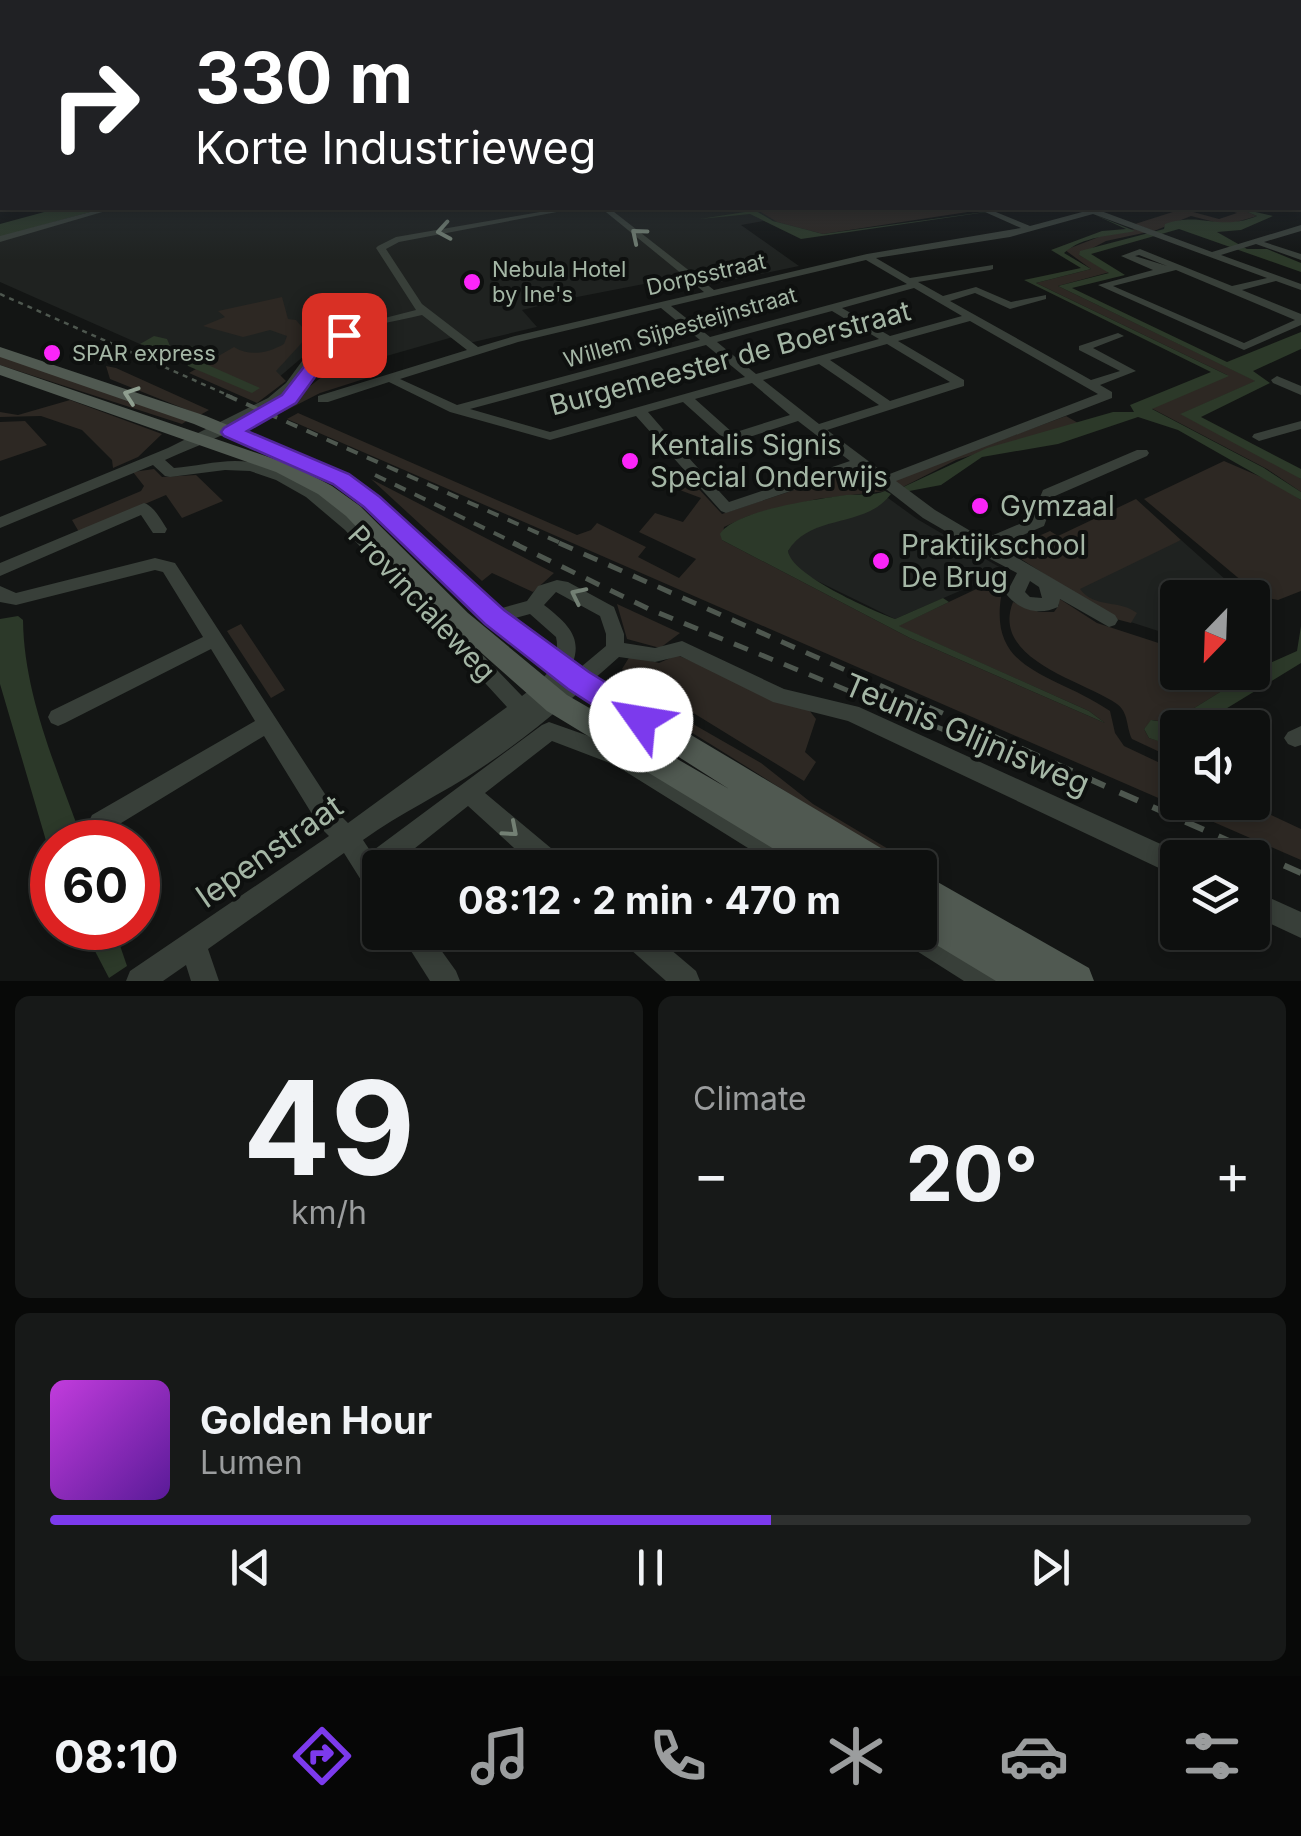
<!DOCTYPE html>
<html lang="en">
<head>
<meta charset="utf-8">
<style>
  :root { --surface:#0e100f; --page:#171918; --text:#f1f3f6; --muted:#9b9d9e; --line:#2e302f; --accent:#7c3aed }
  body { margin:0; font-family:Inter,sans-serif; background:var(--page); color:var(--text); height:100vh; display:flex; flex-direction:column; font-size:38px; white-space:nowrap }
  * { box-sizing:border-box; margin:0 }
  p { font-size:32px; color:var(--muted) }
  .icon { flex:none; width:55px; height:55px; fill:none; stroke:currentColor; stroke-width:2; stroke-linecap:round; stroke-linejoin:round }
  .map { position:relative; height:981px; overflow:hidden }
  .sheet { display:flex; flex-direction:column; gap:15px; padding:15px; background:#080908; flex:1 }
  .sheet>* { flex:none }
  .guide { position:absolute; left:0px; top:0px; width:1302px; height:210px; box-shadow:0 5px 15px #0003,0 0 0 2px var(--line); background:#202124; color:#fff; overflow:hidden }
  .needle { width:65px; rotate:203deg }
  .controls { position:absolute; left:1160px; top:580px; display:grid; gap:20px }
  .controls a { display:grid; place-items:center; width:110px; height:110px; border-radius:10px; background:var(--surface); box-shadow:0 5px 15px #0003,0 0 0 2px var(--line); font-size:50px }
  .speed { position:absolute; left:30px; top:820px; display:flex; gap:20px; font-size:50px; font-weight:700; text-align:center }
  .speed>* { display:grid; place-content:center; width:130px; height:130px; border-radius:50%; background:var(--surface); box-shadow:0 5px 15px #0003,0 0 0 2px var(--line); line-height:1 }
  .speed .limit { border:15px solid #d22; background:#fff; color:#111 }
  .pin { position:absolute; display:grid; place-items:center; width:85px; height:85px; color:#fff; margin:-42px; border-radius:20px; box-shadow:0 5px 15px #0006 }
  .me { position:absolute; width:110px; margin:-55px; rotate:302deg; stroke-linejoin:round; filter:drop-shadow(0 0 8px #0008) }
  .turn { display:flex; align-items:center; gap:35px; height:210px; padding:0 30px; font-size:45px }
  .turn .icon { width:130px; height:130px; stroke-width:2.5 }
  .turn b { display:block; font-size:70px; line-height:85px }
  .big { font-size:75px; font-weight:700; line-height:1.1 }
  .sheet .card { flex:1; display:flex; flex-direction:column; justify-content:center; gap:15px; min-width:0; padding:0 35px; border-radius:15px; background:var(--page) }
  .sheet .dial { align-items:center; gap:0 }
  .dial b { font-size:130px; line-height:1 }
  .song { display:flex; align-items:center; gap:30px }
  .cover { width:120px; height:120px; border-radius:15px; background:linear-gradient(135deg,hsl(290 70% 55%),hsl(270 70% 35%)) }
  .played { height:10px; border-radius:5px; background:linear-gradient(90deg,var(--accent) 60%,var(--line) 60%) }
  .keys { display:flex; justify-content:space-around; direction:ltr }
  .heat { display:flex; justify-content:space-between; align-items:center; font-size:55px; direction:ltr }
  .sheet .tiles { flex:1; display:grid; gap:15px; grid-template-columns:1fr 1fr }
  .card:last-child { grid-column:span 2 }
  .trip { position:absolute; left:362px; top:850px; width:575px; height:100px; border-radius:10px; background:var(--surface); box-shadow:0 5px 15px #0003,0 0 0 2px var(--line); font-weight:700; line-height:100px; text-align:center }
  .tabs { display:flex; height:160px; justify-content:space-around; align-items:center; background:#060606; color:var(--muted) }
  .tabs .icon { width:70px; height:70px }
  .tabs .on { color:var(--accent) }
  .tabs b { font-size:45px; color:var(--text) }
  .map>svg:first-child { display:block }
</style>
</head>
<body>
<div class="map">
<svg width="1301" height="981" viewBox="0 0 1301 981">
  <rect width="100%" height="100%" fill="#131514"/>
  <g fill="#1f2220">
    <path d="M115,208H946L803,232L770,220L741,225L799,266L702,286L685,276L572,298L522,310L537,327L465,344L453,337L355,365L319,343L257,396L0,282V240Z"/>
    <path d="M888,498L917,519L1006,571L895,619L805,575L789,560L788,551L797,536L808,529L865,512Z"/>
    <path d="M1181,540L1245,597L1178,598L1177,637L1115,617L1061,587L1121,560Z"/>
  </g>
  <g fill="#2d2823">
    <path d="M754,208H905C930,219 956,201 981,210L823,234L777,222Z"/>
    <path d="M1222,208H1238L1257,216L1226,225L1191,216L1154,231L1135,224L1182,209L1219,219L1237,213Z"/>
    <path d="M1135,229L1148,232L1106,241L1079,255L1110,272L1058,286L1256,381L1181,414L1291,472L1301,479V492L1267,469L1151,408L1227,375L1036,283L1091,269L1065,250L1104,235Z"/>
    <path d="M282,297L288,319L296,320L309,335L276,371L286,381L257,403L189,373L234,347C250,357 268,353 284,344L287,336L270,330L243,337L203,326L225,317L218,311Z"/>
    <path d="M338,341L344,354L351,353L367,378L320,393L281,413L277,411L335,367L328,363Z"/>
    <path d="M0,355L188,420L182,424L0,365Z"/>
    <path d="M106,366L116,368L209,410L200,415L110,379Z"/>
    <path d="M70,400L162,434L138,457L113,468L112,460L82,430L41,416L0,417V412L18,415Z"/>
    <path d="M298,413L577,535L591,530L597,523L646,547L638,557L679,578L696,559L639,532L655,513L683,522L701,498L669,486L683,472L722,514L857,469L885,491L817,499L748,516L724,527L722,540L910,638L1105,723L1089,711L898,626L1006,575C978,673 1048,669 1110,711L1115,733L1124,746L1177,771L1178,802L1245,803L1301,829V860L287,419Z"/>
    <path d="M1066,416L1078,423L956,460L899,489L893,480Z"/>
    <path d="M25,421L47,445L0,461V422Z"/>
    <path d="M1224,461L1277,484L1301,500V591L1278,600L1261,597L1144,499Z"/>
    <path d="M154,469L162,477L196,475L223,501L182,518L166,495L79,532L72,520L141,491L144,486L133,472Z"/>
    <path d="M371,479L554,573L533,592L492,573L482,581Z"/>
    <path d="M1136,499L1181,540L1080,589C1095,609 1119,599 1137,613L1131,623L1112,618L1007,550L1050,531L1058,536Z"/>
    <path d="M1055,596L1097,623L1177,649L1178,672L1248,675L1170,723L1152,720L1144,729L1149,738L1166,743L1177,738V760L1132,739C1126,727 1129,713 1117,704C1085,681 990,660 1013,602L1039,612H1054L1059,605Z"/>
    <path d="M617,604L680,633L660,648L627,639Z"/>
    <path d="M241,624L285,690L271,698L227,631Z"/>
    <path d="M677,655L809,710L816,719L805,752L816,762L804,781L622,669L630,656L659,663Z"/>
    <path d="M632,689L761,763L813,804L920,868L908,867C814,811 723,750 628,694Z"/>
  </g>
  <g fill="#2c3929">
    <path d="M59,208H105L0,237V224Z"/>
    <path d="M739,208H751L773,221L823,234L1014,208L801,239L750,214L700,219L745,212Z"/>
    <path d="M1238,208L1273,216L1241,230L1217,232L1247,249H1267L1301,263V272L1179,229L1091,254L1125,275L1072,288L1227,362L1301,332V349L1253,371L1270,383L1201,417L1301,469V479L1180,414L1255,381L1058,286L1109,273L1079,255L1080,251L1164,229L1165,224C1202,211 1218,232 1257,216Z"/>
    <path d="M1095,215L1135,231C1111,236 1083,236 1064,253L1091,269L1036,283L1229,376L1152,409L1264,468L1301,492V500L1178,430L1138,417L1058,444L982,457L941,485L904,492L899,489L987,448L1113,412H1134L1130,405L1211,372L1024,280L1081,268L1051,250L1102,231L1126,229Z"/>
    <path d="M154,336L167,339L170,346L206,347L208,365L260,388L252,393L188,366L183,354L140,344Z"/>
    <path d="M885,491L891,494C865,529 811,513 788,551C791,575 871,610 895,619L943,598L949,602L899,626L1089,711L1105,723L910,638L722,540L720,534C734,510 819,499 846,495C859,494 874,496 885,491Z"/>
    <path d="M18,616L23,620C24,697 58,771 83,842H52V861L0,684V619Z"/>
    <path d="M1301,626V663L1196,727L1178,728L1177,738L1167,744L1149,738L1144,729L1151,720L1170,723L1259,668L1297,651Z"/>
    <path d="M83,928H114L127,966L109,978Z"/>
  </g>
  <g fill="none" stroke-linecap="round" stroke-linejoin="round">
    <g fill="#383f39" fill-rule="evenodd">
      <rect x="1300" y="160" width="1" height="4"/>
      <path d="M1300,207L1301,212L1290,208Z"/>
      <path d="M105,208H116L0,242V236Z"/>
      <path d="M563,208H578L399,242L386,249L422,304L478,347L515,336L704,292L601,208H609L714,290L867,254L1021,228L976,208H986L1030,226L1097,208H1108L1101,211L1212,252L1301,225V231L1264,242L1301,254V260L1256,244L1221,255L1301,284V290L1276,281L1242,290L1301,314V325L1244,350L1098,285L1153,270L1121,256L1140,249L1232,286L1267,278L1093,214L1010,237L876,258L910,278L993,265V269L990,270L918,282L943,296L976,287L1011,302L1046,295V299L1010,309L975,293L950,301L1091,380L1120,371L1079,350V346L1118,333L1124,336L1093,348L1136,371L1100,385L1112,392V398L896,481L935,510L984,539L1031,519L1043,490L1137,450H1147L1149,453L1147,456L1055,496L1044,526L997,546L1115,615L1118,620L1115,625L1109,627L1060,599L1058,607C1039,616 1019,610 1006,594L1017,573L975,551L973,547L923,518L859,468L726,513L721,511L636,416L550,440L450,412L389,382L328,402H318V396L467,350L422,315C397,321 363,326 339,336C313,347 304,382 283,400C251,425 202,444 165,460L174,468C199,466 225,458 250,462C323,474 373,540 421,590C454,625 488,661 522,696C542,681 562,664 556,637L530,614L494,624L488,622L485,617L488,612L527,601L538,586L557,580L568,582L614,607L624,634V643L655,648L682,641L784,689L859,707L1187,856L1178,858V877L848,721L773,702L680,656L655,662L619,657C575,696 530,736 481,768C442,794 400,813 363,840L371,852L542,725L549,722L631,751L812,859L815,868H780L615,765L552,741L485,793L564,859L567,868H536L468,806L390,868H380V899L371,896L344,853L208,949L219,981H191L186,965L163,981H126L130,971L329,836L320,827L264,736L108,831L100,834L92,831L88,823L92,815L255,721L211,649L65,723L58,726L51,723L48,717L51,711L203,637L163,572L155,570L16,605L0,602V586L16,593L155,558L175,563L336,811L348,823L507,707L345,530L306,497L276,480L250,471L225,470L170,477L165,476L153,465L0,528V517L168,448L268,398L286,383L313,346L330,332L416,310L376,248L378,246L396,237ZM1139,255L1167,266L1135,256ZM866,260L907,284L710,337L671,306ZM1176,270L1295,320L1244,343L1113,286ZM914,288L962,316L890,336L842,308ZM661,308L700,340L457,405L400,379L518,342ZM832,311L879,339L756,374L717,342ZM970,321L1098,394L887,475L827,430L964,386V380L898,341ZM887,344L950,382L890,401L830,360ZM706,345L745,377L550,432L470,409ZM819,364L879,405L819,424L763,380ZM752,383L790,415L733,433L695,399ZM683,402L722,437L681,450L648,412ZM798,421L850,461L729,502L688,457ZM1030,581L1039,587L1042,598L1030,597L1025,592ZM556,592L600,616L606,634V646L563,682C587,644 575,629 544,605Z"/>
      <path d="M1277,376L1301,386V395L1273,383L1271,380Z"/>
      <path d="M1301,421V429L1259,441L1252,437L1254,434Z"/>
      <path d="M144,503C154,506 161,520 167,529L165,533H153L141,515L0,576V563Z"/>
      <path d="M1301,726V745L1295,747L1288,744L1284,738L1288,732Z"/>
      <path d="M1252,890L1301,912V938L1252,915Z"/>
      <path d="M920,923L999,971L1003,981H964L901,941L897,932H920Z"/>
      <path d="M399,932H428L456,971L460,981H430Z"/>
      <path d="M617,932H650L696,971L700,981H666L621,941Z"/>
    </g>
    <g fill="#505951" fill-rule="evenodd">
      <path d="M0,347L206,416L348,475L379,497L503,611L587,673L896,857L901,868H805L547,711L450,625L346,516L318,494L276,472L0,375V365L283,462L194,424L0,357ZM296,467L334,483L365,507L485,623L569,687L729,789L567,695L468,613L360,506L332,486Z"/>
      <path d="M920,872L1089,968L1094,981H996L915,932H920Z"/>
    </g>
    <path fill="#606b61" fill-rule="evenodd" d="M0,196L2,197V203L0,204Z"/>
    <path stroke="#4e574f" stroke-width="2.5" stroke-dasharray="5 5" stroke-linecap="butt" d="M0,294L232,397"/>
    <g stroke="#4e574f" stroke-width="4" stroke-dasharray="12 10" stroke-linecap="butt">
      <path d="M226,395L565,545"/>
      <path d="M375,475L519,545"/>
    </g>
    <g stroke="#4e574f" stroke-width="5" stroke-dasharray="15 12" stroke-linecap="butt">
      <path d="M513,543L649,609L959,736"/>
      <path d="M559,543L994,736"/>
    </g>
    <g stroke="#4e574f" stroke-width="6" stroke-dasharray="20 16" stroke-linecap="butt">
      <path d="M953,734L959,736"/>
      <path d="M988,734L1301,873"/>
    </g>
  </g>
  <defs><path id="oneway-chevron" d="M-2-3.5L2.5 0L-2 3.5" fill="none" stroke-width="1.6" stroke-linecap="round" stroke-linejoin="round" transform="scale(2.5)"/></defs>
  <g stroke="#738074">
    <use href="#oneway-chevron" transform="translate(444 231) rotate(170)"/>
    <use href="#oneway-chevron" transform="translate(638 235) rotate(-140)"/>
    <use href="#oneway-chevron" transform="translate(578 595) rotate(-154)"/>
    <use href="#oneway-chevron" transform="translate(511 830) rotate(41)"/>
  </g>
  <use stroke="#8f9f90" href="#oneway-chevron" transform="translate(131 395) rotate(-161)"/>
  <linearGradient id="sky" x2="0" y2="1"><stop stop-color="#0a0c0b"/><stop offset="0.47" stop-color="#333b45"/><stop offset="1" stop-color="#333b45" stop-opacity="0"/></linearGradient>
  <rect width="1301" height="260" fill="url(#sky)"/>
  <path fill="#7c3aed" stroke="#51269a" stroke-width="2.5" d="M338,332L352,335L336,348L296,403L247,431L349,474L380,497L504,610L589,672L652,711L656,720L652,729L641,733L630,729L568,689L485,624L364,507L333,484L224,436L221,432L224,428L282,395L324,341Z"/>
  <g fill="#fb25f9" stroke="#0e100f" stroke-width="4">
    <circle cx="472" cy="282" r="10"/>
    <circle cx="52" cy="353" r="10"/>
    <circle cx="630" cy="461" r="10"/>
    <circle cx="980" cy="506" r="10"/>
    <circle cx="881" cy="561" r="10"/>
  </g>
  <g text-anchor="middle" dominant-baseline="central" stroke-width="8" stroke-linejoin="round" paint-order="stroke">
    <g font-size="22" fill="#a4b6a5" stroke="#0e100f" text-anchor="start">
      <text x="492" y="269">Nebula Hotel<tspan x="492" dy="25">by Ine's</tspan></text>
      <text x="72" y="353">SPAR express</text>
    </g>
    <g font-size="22" fill="#a4b6a5" stroke="#0e100f">
      <text transform="translate(706 274) rotate(-13)">Dorpsstraat</text>
      <text transform="translate(680 327) rotate(-16)">Willem Sijpesteijnstraat</text>
    </g>
    <g font-size="28" fill="#a4b6a5" stroke="#0e100f">
      <text transform="translate(730 358) rotate(-15)">Burgemeester de Boerstraat</text>
      <text transform="translate(422 603) rotate(47)">Provincialeweg</text>
    </g>
    <g font-size="28" fill="#a4b6a5" stroke="#0e100f" text-anchor="start">
      <text x="650" y="445">Kentalis Signis<tspan x="650" dy="32">Special Onderwijs</tspan></text>
      <text x="1000" y="506">Gymzaal</text>
      <text x="901" y="545">Praktijkschool<tspan x="901" dy="32">De Brug</tspan></text>
    </g>
    <g font-size="32" fill="#a4b6a5" stroke="#0e100f">
      <text transform="translate(967 734) rotate(23)">Teunis Glijnisweg</text>
      <text transform="translate(269 851) rotate(-35)">Iepenstraat</text>
    </g>
  </g>
</svg>
<div class="controls">
<a><svg class="needle" viewBox="-14 -14 28 28"><path d="M0-13l5 13h-10z" fill="#e53935"/><path d="M0 13l5-13h-10z" fill="#9b9d9e"/></svg></a>
<a><svg class="icon" aria-label="sound" viewBox="0 0 24 24"><path d="M4 9h4l5-4v14l-5-4H4zM17 9q2 3 0 6"/></svg></a>
<a><svg class="icon" aria-label="layers" viewBox="0 0 24 24"><path d="M12 4l9 5-9 5-9-5zM3 14l9 5 9-5"/></svg></a>
</div>
<div class="speed"><div class="limit">60</div></div>
<div class="pin" style="left:344px;top:335px;background:#d93025"><svg class="icon" aria-label="arrive" viewBox="0 0 24 24"><path d="M6 21V4h12l-3 4 3 4H6"/></svg></div>
<svg class="me" style="left:641px;top:720px" viewBox="-20 -20 40 40"><circle r="19" fill="#fff"/><path d="M0-13L10 11 0 6-10 11z" fill="#7c3aed"/></svg>
<div class="trip">08:12 · 2 min · 470 m</div>
<div class="guide">
<div class="turn"><svg class="icon" aria-label="right" viewBox="0 0 24 24"><path d="M7 20v-9h11M14 6l5 5-5 5"/></svg><div><b>330 m</b>Korte Industrieweg</div></div>
</div>
</div>
<section class="sheet">
<div class="tiles">
<div class="card dial"><b>49</b><p>km/h</p></div>
<div class="card"><p>Climate</p>
<div class="heat"><a>−</a><b class="big">20°</b><a>+</a></div>
</div>
<div class="card">
<div class="song"><i class="cover"></i><div><b>Golden Hour</b><p>Lumen</p></div></div>
<div class="played"></div>
<div class="keys"><svg class="icon" aria-label="previous" viewBox="0 0 24 24"><path d="M18 5L8 12l10 7zM5 5v14"/></svg><svg class="icon" aria-label="pause" viewBox="0 0 24 24"><path d="M8 5v14M16 5v14"/></svg><svg class="icon" aria-label="next" viewBox="0 0 24 24"><path d="M6 5l10 7-10 7zM19 5v14"/></svg></div>
</div>
</div>
</section>
<nav class="tabs">
<b>08:10</b>
<svg class="icon on" aria-label="directions" viewBox="0 0 24 24"><path d="M12 3l9 9-9 9-9-9zM9 14v-3h6M13 9l2 2-2 2"/></svg>
<svg class="icon" aria-label="music" viewBox="0 0 24 24"><path d="M9 18V5l10-2v13"/><circle cx="6" cy="18" r="3"/><circle cx="16" cy="16" r="3"/></svg>
<svg class="icon" aria-label="phone" viewBox="0 0 24 24"><path d="M5 4h4l2 5-3 2q2 4 5 5l2-3 5 2v4C11 20 4 13 5 4z"/></svg>
<svg class="icon" aria-label="climate" viewBox="0 0 24 24"><path d="M12 3v18M4 7l16 10M4 17L20 7"/></svg>
<svg class="icon" aria-label="car" viewBox="0 0 24 24"><path d="M5 17H2v-5l4-1 3-4h7l3 4 3 1v5h-3M9 17h6M6 11h13"/><circle cx="7" cy="17" r="2"/><circle cx="17" cy="17" r="2"/></svg>
<svg class="icon" aria-label="filters" viewBox="0 0 24 24"><path d="M4 7h16M4 17h16"/><circle cx="9" cy="7" r="2"/><circle cx="15" cy="17" r="2"/></svg>
</nav>
</body>
</html>
